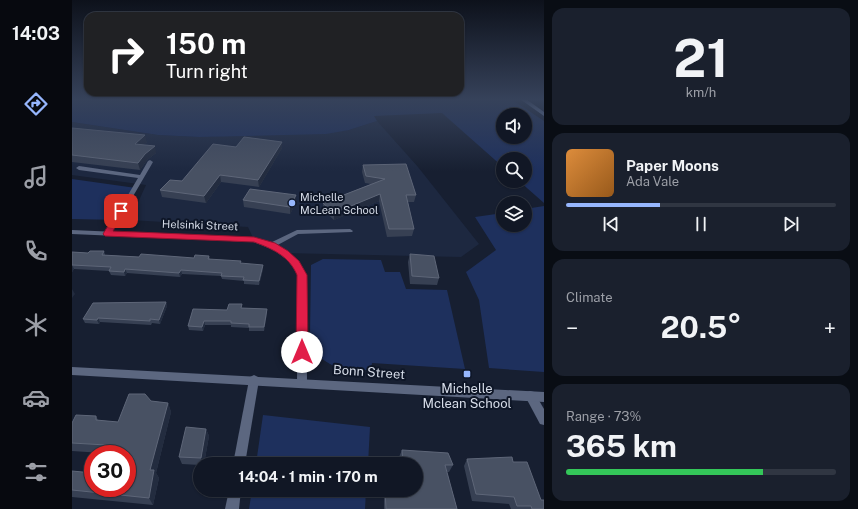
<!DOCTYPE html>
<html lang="en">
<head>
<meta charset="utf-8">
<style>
  :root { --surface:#111725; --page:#1a202d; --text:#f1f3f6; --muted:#9c9fa7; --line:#303642; --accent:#96b6fd }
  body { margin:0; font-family:"Public Sans",sans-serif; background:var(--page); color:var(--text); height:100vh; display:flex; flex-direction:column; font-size:15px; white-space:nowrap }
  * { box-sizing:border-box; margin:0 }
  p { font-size:13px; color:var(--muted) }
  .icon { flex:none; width:22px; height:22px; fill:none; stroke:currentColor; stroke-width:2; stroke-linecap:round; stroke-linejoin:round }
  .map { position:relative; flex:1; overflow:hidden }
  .details { display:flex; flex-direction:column; gap:8px; padding:8px; background:#090d14; width:314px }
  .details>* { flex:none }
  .guide { position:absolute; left:12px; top:12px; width:380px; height:84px; border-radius:12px; box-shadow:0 1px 3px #0004,0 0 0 1px var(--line); background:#202124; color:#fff; overflow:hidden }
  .controls { position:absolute; left:424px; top:108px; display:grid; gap:8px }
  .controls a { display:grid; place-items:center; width:36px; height:36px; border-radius:50%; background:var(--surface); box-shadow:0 1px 3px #0004,0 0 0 1px var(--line); font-size:20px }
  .speed { position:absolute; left:12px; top:445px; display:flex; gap:8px; font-size:20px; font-weight:700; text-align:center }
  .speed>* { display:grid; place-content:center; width:52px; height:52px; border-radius:50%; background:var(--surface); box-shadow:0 1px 3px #0004,0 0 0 1px var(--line); line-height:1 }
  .speed .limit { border:6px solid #d22; background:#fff; color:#111 }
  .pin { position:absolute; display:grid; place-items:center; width:34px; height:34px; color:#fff; margin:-17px; border-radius:8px; box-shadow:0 2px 6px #0006 }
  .me { position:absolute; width:44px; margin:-22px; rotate:0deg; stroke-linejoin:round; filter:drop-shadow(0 0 3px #0008) }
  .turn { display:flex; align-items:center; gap:14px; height:84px; padding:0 16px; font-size:18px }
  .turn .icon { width:52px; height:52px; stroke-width:2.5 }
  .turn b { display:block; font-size:28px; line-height:34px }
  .big { font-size:30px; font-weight:700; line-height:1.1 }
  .details .widget { flex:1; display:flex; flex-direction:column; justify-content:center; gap:6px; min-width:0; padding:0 14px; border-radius:12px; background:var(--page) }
  .details .dial { align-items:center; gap:0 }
  .dial b { font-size:52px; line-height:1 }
  .song { display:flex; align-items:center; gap:12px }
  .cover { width:48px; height:48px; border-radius:6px; background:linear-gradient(135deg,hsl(30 70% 55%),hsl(30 70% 35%)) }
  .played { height:4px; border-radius:2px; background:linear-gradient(90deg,var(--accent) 35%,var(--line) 35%) }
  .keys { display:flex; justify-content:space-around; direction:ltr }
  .heat { display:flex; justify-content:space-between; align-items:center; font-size:22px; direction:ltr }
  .charge { height:6px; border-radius:3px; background:linear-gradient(90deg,#34c759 73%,var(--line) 0) }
  .trip { position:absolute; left:121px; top:457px; width:230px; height:40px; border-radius:20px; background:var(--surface); box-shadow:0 1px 3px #0004,0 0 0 1px var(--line); font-weight:700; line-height:40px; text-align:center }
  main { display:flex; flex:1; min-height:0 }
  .dock { display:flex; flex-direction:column; width:72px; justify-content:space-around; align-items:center; background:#07090f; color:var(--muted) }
  .dock .icon { width:28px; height:28px }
  .dock .current { color:var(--accent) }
  .dock b { font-size:18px; color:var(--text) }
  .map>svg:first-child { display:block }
</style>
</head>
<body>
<main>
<nav class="dock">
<b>14:03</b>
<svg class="icon current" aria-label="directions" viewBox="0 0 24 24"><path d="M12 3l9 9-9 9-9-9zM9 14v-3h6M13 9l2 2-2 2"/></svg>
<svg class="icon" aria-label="music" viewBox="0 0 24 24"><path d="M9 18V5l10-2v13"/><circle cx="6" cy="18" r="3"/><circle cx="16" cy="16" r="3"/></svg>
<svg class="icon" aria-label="phone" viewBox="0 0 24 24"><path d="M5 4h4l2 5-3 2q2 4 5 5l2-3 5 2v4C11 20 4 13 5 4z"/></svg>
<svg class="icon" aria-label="climate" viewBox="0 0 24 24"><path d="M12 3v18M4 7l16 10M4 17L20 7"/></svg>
<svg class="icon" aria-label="car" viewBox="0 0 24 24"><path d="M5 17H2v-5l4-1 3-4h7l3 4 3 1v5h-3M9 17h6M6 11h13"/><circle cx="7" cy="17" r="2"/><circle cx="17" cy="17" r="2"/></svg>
<svg class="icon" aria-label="filters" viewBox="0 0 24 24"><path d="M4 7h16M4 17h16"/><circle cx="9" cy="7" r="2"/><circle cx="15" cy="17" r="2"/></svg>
</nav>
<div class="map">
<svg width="472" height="509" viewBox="0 0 472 509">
  <rect width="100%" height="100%" fill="#171f31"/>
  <path fill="#1d2840" d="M305,121L346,167L407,244L389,257L212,253L182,240L176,227L58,220L74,185L0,175V122L86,135L127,137L277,130Z"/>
  <g fill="#1e305d" fill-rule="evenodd">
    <path d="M0,99H439L472,121V203L447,181H453V159H431V167L370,113L302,116L305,121L277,130L254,134L127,137L86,135L0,122ZM431,115H453V137H431Z"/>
    <path d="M0,179L64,188L48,220L0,219Z"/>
    <path d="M472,206V372L417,368L407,300L394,272L424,250L403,217L431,213V225H453V209Z"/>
    <path d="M251,259L309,260L313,272H328L334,289L375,290L393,369L300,363L299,370C269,370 265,371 241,352L238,336L239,265Z"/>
    <path d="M191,415L298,427L296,464H184Z"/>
    <path d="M180,490H294L293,509H177Z"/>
  </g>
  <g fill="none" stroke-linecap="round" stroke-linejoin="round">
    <g fill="#5c6780" fill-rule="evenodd">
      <path d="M78,160L81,162L39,234L38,235H34L33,234L66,178L7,170L4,168L7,166L68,175L76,161Z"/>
      <path d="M278,229L281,231L280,232L226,234L202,247H198L197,245L198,243L225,230Z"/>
    </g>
    <g fill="#5c6780" fill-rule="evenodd">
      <path d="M0,230L182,238L201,244L214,250L224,259L234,275L235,382L234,385L230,387L226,385L225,382L226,275C216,256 201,249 181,242L0,234Z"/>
      <path d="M182,375L186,377L187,380L173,464H161L177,380L178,377Z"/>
      <path d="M458,391L462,392L472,409V425L468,424L453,396L454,392Z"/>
      <path d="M157,490H169L167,509H153Z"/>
    </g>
    <path fill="#5c6780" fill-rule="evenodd" d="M0,367L472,392V402L0,375Z"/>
    <path fill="#7d90b8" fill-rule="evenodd" d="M448,99H454L472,112V116Z"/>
  </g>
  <g fill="#374053">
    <path d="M0,128L75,142L71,145L84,153L75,160L68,170L0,162Z"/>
    <path d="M210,142V148L187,187L149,182L134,203L90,197L88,190L110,181L164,147Z"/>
    <path d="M291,165L344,195L342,202H336L342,229L340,236L315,237L307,201L262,220L251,210V203L299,184L293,183L290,172Z"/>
    <path d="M224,195V203L218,214L172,207L171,200Z"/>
    <path d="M32,251L33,255L67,257L122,258L137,256L138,259L169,264L191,269L187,285L172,284V281L150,279L149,276L110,274L108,277L55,273L53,276L39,275L37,271L2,269L0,272V252L16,253Z"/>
    <path d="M338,254L367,278L365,285L338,284L336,262Z"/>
    <path d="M94,302L95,306L88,324L80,323L79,325L28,322L27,324L13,323L11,319Z"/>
    <path d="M171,308L195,309V313L192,331H177V328L159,327V325H133L131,331L117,330L116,326L155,310Z"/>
    <path d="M79,401L96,403L99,412L84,473L87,478L81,505L0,497V471L21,488L30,453L0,451V423L24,416L26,420L46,422Z"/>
    <path d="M134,429L137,436L132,464H128V465L110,464L107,457Z"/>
    <path d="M330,450L381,465L377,472H375L385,509H312V490H344V464H328L327,457Z"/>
    <path d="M395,459L441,462L472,509H439L437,504L400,501L392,466Z"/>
  </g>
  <g fill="#232c3f">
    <path d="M73,135L75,142L65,151L63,144Z"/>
    <path d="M210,142V148L187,187L186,180Z"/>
    <path d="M83,146L84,153L75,160L68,170L66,163L73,154Z"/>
    <path d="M148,175L149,182L134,203L132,196Z"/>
    <path d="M308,194L307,201L262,220V213Z"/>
    <path d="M224,195V203L218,214V207Z"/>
    <path d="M0,265L2,269L0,272Z"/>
    <path d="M191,265V269L187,285V281Z"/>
    <path d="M53,269L55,273L53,276L52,272Z"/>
    <path d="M109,270L110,274L108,277L107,273Z"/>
    <path d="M0,289L3,294L0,298Z"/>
    <path d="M94,302L95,306L88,324L87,320Z"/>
    <path d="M195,309V313L192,331V327Z"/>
    <path d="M26,318L28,322L27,324L25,320Z"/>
    <path d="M132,321L133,325L131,331L130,327Z"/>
    <path d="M96,403L99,412L84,473L87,478L81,505L77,498L78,470Z"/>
    <path d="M134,429L137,436L132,464H131L129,458Z"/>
  </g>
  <g fill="#485163" stroke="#5e6678">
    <path d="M0,128L73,135L63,144L83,146L73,154L66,163L0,155Z"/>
    <path d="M172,137L210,142L186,180L148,175L132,196L88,190L98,180L110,181L141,144L164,147Z"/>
    <path d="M334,164L344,195H334L342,229H317L308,194L262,213L251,203L313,179L294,176L291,165Z"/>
    <path d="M178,189L224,195L218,207L171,200Z"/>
    <path d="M18,251H32L30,255L67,257L69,254L122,258L123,255L137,256L136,259L169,261L168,263L191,265L187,281L171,280L172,277L149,276L150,273L109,270L107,273L53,269L52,272L37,271L39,267L0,265V252L16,253Z"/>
    <path d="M338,254L362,256L367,278L340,276Z"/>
    <path d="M94,302L87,320L78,319V321L26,318L25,320L11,319L21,303Z"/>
    <path d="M157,304H170L169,308L195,309L192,327H177V324L159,323V321H132L130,327L116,326L121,309L155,310Z"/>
    <path d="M57,394H73L79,401L96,403L78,470H82L77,498L0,490V471L21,473V488H55V454H30L34,445L0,443V423L4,415L24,416V420L46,422Z"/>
    <path d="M114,427L134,429L129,458L107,457Z"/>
    <path d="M330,450L376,453L381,465H373L385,509H314L313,490H344V464H331Z"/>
    <path d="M440,457L441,462H455L469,500H472V509H460L459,506H445L442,497L404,494L395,459Z"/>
  </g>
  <linearGradient id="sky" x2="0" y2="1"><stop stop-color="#0d111b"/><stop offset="0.58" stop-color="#36425a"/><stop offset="1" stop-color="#36425a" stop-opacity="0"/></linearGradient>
  <rect width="472" height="171" fill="url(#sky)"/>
  <path fill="#e11d48" stroke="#92132f" d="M46,209L53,211L41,231L182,237L203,243L216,251L227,261L235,275L236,352L234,355H226L224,352L225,275C217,256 201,249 182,242L33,236L31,234Z"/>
  <g fill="#96b6fd" stroke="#0e1627" stroke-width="1.5">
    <circle cx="220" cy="203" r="4"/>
    <rect x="391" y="370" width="8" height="8" rx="2"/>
  </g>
  <g text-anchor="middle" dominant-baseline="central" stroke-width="4" stroke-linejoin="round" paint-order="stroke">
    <g font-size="11" fill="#d6dce8" stroke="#0e1627" text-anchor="start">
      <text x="228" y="197">Michelle<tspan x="228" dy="13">McLean School</tspan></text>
    </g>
    <g font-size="11" fill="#d6dce8" stroke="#0e1627">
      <text transform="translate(128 225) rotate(2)">Helsinki Street</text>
    </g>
    <g font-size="13" fill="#d6dce8" stroke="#0e1627">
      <text transform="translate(297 372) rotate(4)">Bonn Street</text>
    </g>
    <g font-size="13" fill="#d6dce8" stroke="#0e1627">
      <text x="395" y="388">Michelle<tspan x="395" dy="15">Mclean School</tspan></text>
    </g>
  </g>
</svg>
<div class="controls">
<a><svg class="icon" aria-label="sound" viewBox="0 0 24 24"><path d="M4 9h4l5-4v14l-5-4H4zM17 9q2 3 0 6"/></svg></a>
<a><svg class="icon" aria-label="search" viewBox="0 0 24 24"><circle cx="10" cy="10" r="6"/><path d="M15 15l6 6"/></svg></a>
<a><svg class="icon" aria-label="layers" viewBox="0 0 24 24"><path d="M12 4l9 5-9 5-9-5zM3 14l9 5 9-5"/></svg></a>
</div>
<div class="speed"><div class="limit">30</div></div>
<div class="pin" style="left:49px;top:211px;background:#d93025"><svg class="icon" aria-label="arrive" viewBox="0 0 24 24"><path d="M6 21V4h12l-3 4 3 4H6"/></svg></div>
<svg class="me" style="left:230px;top:352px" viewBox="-20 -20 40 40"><circle r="19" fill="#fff"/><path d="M0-13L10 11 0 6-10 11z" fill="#e11d48"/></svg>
<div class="trip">14:04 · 1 min · 170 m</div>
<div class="guide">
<div class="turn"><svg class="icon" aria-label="right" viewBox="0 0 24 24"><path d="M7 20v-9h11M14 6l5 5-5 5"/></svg><div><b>150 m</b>Turn right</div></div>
</div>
</div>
<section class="details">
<div class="widget dial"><b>21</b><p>km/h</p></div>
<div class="widget">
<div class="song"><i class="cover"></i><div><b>Paper Moons</b><p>Ada Vale</p></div></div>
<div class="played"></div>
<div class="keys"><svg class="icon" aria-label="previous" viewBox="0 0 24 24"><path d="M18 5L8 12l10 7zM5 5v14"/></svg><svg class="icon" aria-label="pause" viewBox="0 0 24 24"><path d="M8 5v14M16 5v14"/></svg><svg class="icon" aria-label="next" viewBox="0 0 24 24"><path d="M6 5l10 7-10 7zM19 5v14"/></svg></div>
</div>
<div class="widget"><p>Climate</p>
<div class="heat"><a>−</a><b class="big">20.5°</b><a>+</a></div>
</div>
<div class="widget"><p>Range · 73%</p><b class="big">365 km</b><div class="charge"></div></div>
</section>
</main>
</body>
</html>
